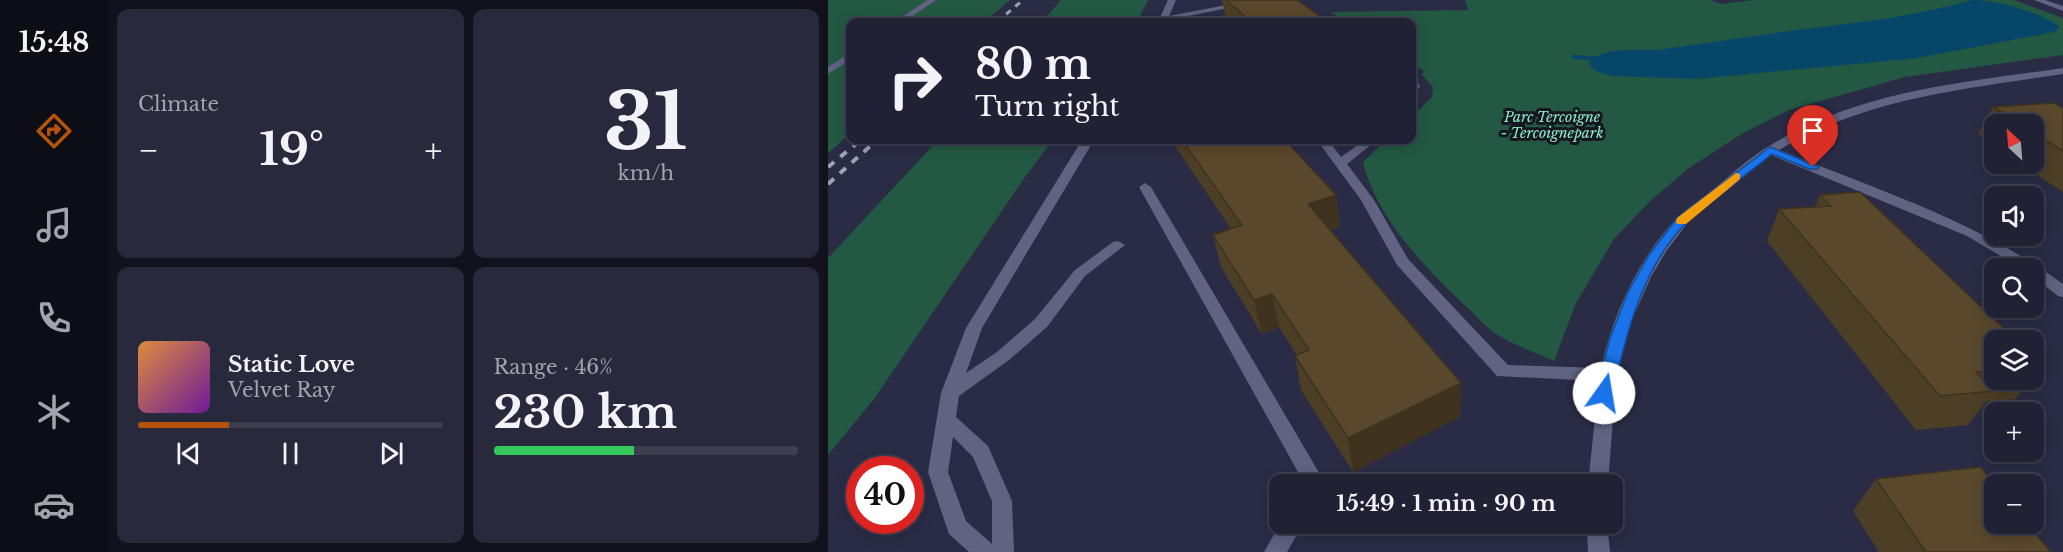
<!DOCTYPE html>
<html lang="en">
<head>
<meta charset="utf-8">
<style>
  :root { --surface:#202134; --page:#28293c; --text:#f1f3f6; --muted:#a2a3ac; --line:#3d3e4f; --accent:#b45309 }
  body { margin:0; font-family:"Libre Baskerville",serif; background:var(--page); color:var(--text); height:100vh; display:flex; flex-direction:column; font-size:22px; white-space:nowrap }
  * { box-sizing:border-box; margin:0 }
  p { font-size:20px; color:var(--muted) }
  .icon { flex:none; width:33px; height:33px; fill:none; stroke:currentColor; stroke-width:2; stroke-linecap:round; stroke-linejoin:round }
  .map { position:relative; flex:1; overflow:hidden }
  .drawer { display:flex; flex-direction:column; gap:9px; padding:9px; background:#12121d; width:720px }
  .drawer>* { flex:none }
  .guide { position:absolute; left:18px; top:18px; width:570px; height:126px; border-radius:12px; box-shadow:0 3px 15px #0003,0 0 0 2px var(--line); background:#202134; color:var(--text); overflow:hidden }
  .needle { width:39px; rotate:334deg }
  .tools { position:absolute; left:1156px; top:114px; display:grid; gap:12px }
  .tools a { display:grid; place-items:center; width:60px; height:60px; border-radius:12px; background:var(--surface); box-shadow:0 3px 15px #0003,0 0 0 2px var(--line); font-size:30px }
  .speed { position:absolute; left:18px; top:456px; display:flex; gap:12px; font-size:30px; font-weight:700; text-align:center }
  .speed>* { display:grid; place-content:center; width:78px; height:78px; border-radius:50%; background:var(--surface); box-shadow:0 3px 15px #0003,0 0 0 2px var(--line); line-height:1 }
  .speed .limit { border:9px solid #d22; background:#fff; color:#111 }
  .pin { position:absolute; display:grid; place-items:center; width:51px; height:51px; color:#fff; margin:-62px -26px; border-radius:50% 50% 50% 0; rotate:-45deg; box-shadow:0 0 6px #0007 }
  .pin .icon { rotate:45deg }
  .me { position:absolute; width:66px; margin:-33px; rotate:13deg; stroke-linejoin:round; filter:drop-shadow(0 0 4px #0008) }
  .turn { display:flex; align-items:center; gap:21px; height:126px; padding:0 30px; font-size:27px }
  .turn .icon { width:78px; height:78px; stroke-width:2.5 }
  .turn b { display:block; font-size:42px; line-height:51px }
  .big { font-size:45px; font-weight:700; line-height:1.1 }
  .drawer .tile { flex:1; display:flex; flex-direction:column; justify-content:center; gap:9px; min-width:0; padding:0 21px; border-radius:12px; background:var(--page) }
  .drawer .dial { align-items:center; gap:0 }
  .dial b { font-size:78px; line-height:1 }
  .song { display:flex; align-items:center; gap:18px }
  .cover { width:72px; height:72px; border-radius:9px; background:linear-gradient(135deg,hsl(30 70% 55%),hsl(280 70% 35%)) }
  .played { height:6px; border-radius:3px; background:linear-gradient(90deg,var(--accent) 30%,var(--line) 30%) }
  .keys { display:flex; justify-content:space-around; direction:ltr }
  .heat { display:flex; justify-content:space-between; align-items:center; font-size:33px; direction:ltr }
  .charge { height:9px; border-radius:4px; background:linear-gradient(90deg,#34c759 46%,var(--line) 0) }
  .drawer .tiles { flex:1; display:grid; gap:9px; grid-template-columns:repeat(2,1fr) }
  .trip { position:absolute; left:441px; top:474px; width:354px; height:60px; border-radius:12px; background:var(--surface); box-shadow:0 3px 15px #0003,0 0 0 2px var(--line); font-weight:700; line-height:60px; text-align:center }
  main { display:flex; flex:1; min-height:0 }
  .tabs { display:flex; flex-direction:column; width:108px; justify-content:space-around; align-items:center; background:#0d0d15; color:var(--muted) }
  .tabs .icon { width:42px; height:42px }
  .tabs .on { color:var(--accent) }
  .tabs b { font-size:27px; color:var(--text) }
  .map>svg:first-child { display:block }
</style>
</head>
<body>
<main>
<nav class="tabs">
<b>15:48</b>
<svg class="icon on" aria-label="directions" viewBox="0 0 24 24"><path d="M12 3l9 9-9 9-9-9zM9 14v-3h6M13 9l2 2-2 2"/></svg>
<svg class="icon" aria-label="music" viewBox="0 0 24 24"><path d="M9 18V5l10-2v13"/><circle cx="6" cy="18" r="3"/><circle cx="16" cy="16" r="3"/></svg>
<svg class="icon" aria-label="phone" viewBox="0 0 24 24"><path d="M5 4h4l2 5-3 2q2 4 5 5l2-3 5 2v4C11 20 4 13 5 4z"/></svg>
<svg class="icon" aria-label="climate" viewBox="0 0 24 24"><path d="M12 3v18M4 7l16 10M4 17L20 7"/></svg>
<svg class="icon" aria-label="car" viewBox="0 0 24 24"><path d="M5 17H2v-5l4-1 3-4h7l3 4 3 1v5h-3M9 17h6M6 11h13"/><circle cx="7" cy="17" r="2"/><circle cx="17" cy="17" r="2"/></svg>
</nav>
<section class="drawer">
<div class="tiles">
<div class="tile"><p>Climate</p>
<div class="heat"><a>−</a><b class="big">19°</b><a>+</a></div>
</div>
<div class="tile dial"><b>31</b><p>km/h</p></div>
<div class="tile">
<div class="song"><i class="cover"></i><div><b>Static Love</b><p>Velvet Ray</p></div></div>
<div class="played"></div>
<div class="keys"><svg class="icon" aria-label="previous" viewBox="0 0 24 24"><path d="M18 5L8 12l10 7zM5 5v14"/></svg><svg class="icon" aria-label="pause" viewBox="0 0 24 24"><path d="M8 5v14M16 5v14"/></svg><svg class="icon" aria-label="next" viewBox="0 0 24 24"><path d="M6 5l10 7-10 7zM19 5v14"/></svg></div>
</div>
<div class="tile"><p>Range · 46%</p><b class="big">230 km</b><div class="charge"></div></div>
</div>
</section>
<div class="map">
<svg width="1235" height="552" viewBox="0 0 1235 552">
  <rect width="100%" height="100%" fill="#2a2c46"/>
  <g fill="#235842">
    <path d="M0,0H182L156,22H22V134L0,153Z"/>
    <path d="M233,0H320L309,22H214Z"/>
    <path d="M637,0H883L893,4L925,0H1186L1235,18V55L1077,77L961,110L915,133L861,168L823,200L786,239L748,303L726,361C707,352 685,345 668,334C658,327 649,317 641,309C600,271 548,218 535,162L558,140H584V117L604,97L605,87L593,74L597,72L584,63V22H519L502,12L640,10Z"/>
    <path d="M110,140H225L197,177L46,399L0,455V258Z"/>
  </g>
  <path fill="#064669" d="M1144,0C1169,0 1212,12 1232,27L1226,32L1089,58L869,79L782,76L766,70L761,63C778,44 814,52 836,49C883,43 930,35 977,29C1033,22 1090,16 1144,0Z"/>
  <g fill="none" stroke-linecap="round" stroke-linejoin="round">
    <path fill="#064669" fill-rule="evenodd" d="M744,55L781,57L785,59L781,61L747,59H744Z"/>
    <g fill="#606381" fill-rule="evenodd">
      <path d="M99,0H108L76,22H67Z"/>
      <path d="M340,0H348L341,16L424,0H441L330,22Z"/>
      <path d="M1206,0H1217L1235,6V11Z"/>
      <path d="M22,53V60L0,74V67Z"/>
      <path d="M1235,68V74C1136,89 1039,98 951,150C1048,189 1151,222 1235,284V297L1230,296L1206,277V268H1193L1139,236L943,155L861,221L839,250L823,277L803,322L793,355L787,392L780,484H760L771,381L669,376L569,265L533,200L489,140H500L513,157L537,140H549L519,164L546,200L580,259L680,365L773,368C785,314 810,259 848,219C860,207 875,198 888,187C904,174 920,159 938,148C1027,91 1133,83 1235,68Z"/>
      <path d="M584,78L588,79L592,86L588,94L584,95Z"/>
      <path d="M254,140H266L154,328L138,373L169,352L207,319L247,270L285,242L290,241L297,245L257,276L219,327L181,360L131,396L128,417L160,446L184,501L186,552H141L121,534L100,472L113,393L138,328ZM125,437L145,457L164,501V544L138,521L120,472Z"/>
      <path d="M317,183L323,187L493,476L495,484H474L475,481L311,187Z"/>
      <path d="M452,524H475L459,552H436Z"/>
      <path d="M759,524H779L782,552H760Z"/>
    </g>
    <path stroke="#9fa1b6" stroke-width="3" stroke-dasharray="6 6" stroke-linecap="butt" d="M169,22L195,0"/>
    <g stroke="#9fa1b6" stroke-width="4" stroke-dasharray="8 8" stroke-linecap="butt">
      <path d="M0,167L33,140"/>
      <path d="M0,184L49,140"/>
    </g>
  </g>
  <g fill="#4d3e26">
    <path d="M394,0H469L500,22H402L398,19Z"/>
    <path d="M1165,107L1235,108V192L1193,164H1206V124H1167V145L1150,134Z"/>
    <path d="M343,140H457L508,195L512,226L502,230L633,383L632,417L525,472L473,390L467,356L469,355L451,327L434,334L393,267L385,235L403,229Z"/>
    <path d="M992,195L1167,340V380H1203L1187,399L1158,402L1140,425L1088,430L939,241L951,209L987,207Z"/>
    <path d="M1206,357L1215,365L1206,376Z"/>
    <path d="M1048,479L1223,552H1051L1025,511Z"/>
  </g>
  <g fill="#3f321f">
    <path d="M508,195L512,226L484,235L480,204Z"/>
    <path d="M444,294L451,327L434,334L426,300Z"/>
    <path d="M633,383L632,417L525,472L520,438Z"/>
  </g>
  <g fill="#5a482c" stroke="#3f321f" stroke-width="1.5">
    <path d="M398,0H469L500,22H424Z"/>
    <path d="M1226,103L1235,108V151L1206,133V124H1193L1165,107Z"/>
    <path d="M354,140H457L508,195L480,204L633,383L520,438L467,356L481,350L444,294L426,300L385,235L414,225Z"/>
    <path d="M1032,192L1188,340H1167V370L1148,372L1166,391L1112,396L951,209L1003,206L992,195Z"/>
    <path d="M1206,357L1215,365L1206,366Z"/>
    <path d="M1153,467L1167,485V524H1199L1223,552H1098L1048,479Z"/>
  </g>
  <path fill="#1a73e8" stroke="#114b97" stroke-width="1.5" d="M942,147L991,167L989,169H981L944,154C916,177 884,198 858,223C814,268 798,334 785,393L782,397L776,399L771,397L768,393L782,338L800,292L821,255L849,218Z"/>
  <path fill="#f59e0b" d="M908,173L912,174V179L858,224H849L848,221L849,218Z"/>
  <g text-anchor="middle" dominant-baseline="central" stroke-width="6" stroke-linejoin="round" paint-order="stroke">
    <g font-size="14" font-style="italic" fill="#8cefc2" stroke="#151622">
      <text x="724" y="117">Parc Tercoigne<tspan x="724" dy="16">- Tercoignepark</tspan></text>
    </g>
  </g>
</svg>
<div class="tools">
<a><svg class="needle" viewBox="-14 -14 28 28"><path d="M0-13l5 13h-10z" fill="#e53935"/><path d="M0 13l5-13h-10z" fill="#a2a3ac"/></svg></a>
<a><svg class="icon" aria-label="sound" viewBox="0 0 24 24"><path d="M4 9h4l5-4v14l-5-4H4zM17 9q2 3 0 6"/></svg></a>
<a><svg class="icon" aria-label="search" viewBox="0 0 24 24"><circle cx="10" cy="10" r="6"/><path d="M15 15l6 6"/></svg></a>
<a><svg class="icon" aria-label="layers" viewBox="0 0 24 24"><path d="M12 4l9 5-9 5-9-5zM3 14l9 5 9-5"/></svg></a>
<a>+</a>
<a>−</a>
</div>
<div class="speed"><div class="limit">40</div></div>
<div class="pin" style="left:985px;top:167px;background:#d93025"><svg class="icon" aria-label="arrive" viewBox="0 0 24 24"><path d="M6 21V4h12l-3 4 3 4H6"/></svg></div>
<svg class="me" style="left:776px;top:393px" viewBox="-20 -20 40 40"><circle r="19" fill="#fff"/><path d="M0-13L10 11 0 6-10 11z" fill="#1a73e8"/></svg>
<div class="trip">15:49 · 1 min · 90 m</div>
<div class="guide">
<div class="turn"><svg class="icon" aria-label="right" viewBox="0 0 24 24"><path d="M7 20v-9h11M14 6l5 5-5 5"/></svg><div><b>80 m</b>Turn right</div></div>
</div>
</div>
</main>
</body>
</html>
